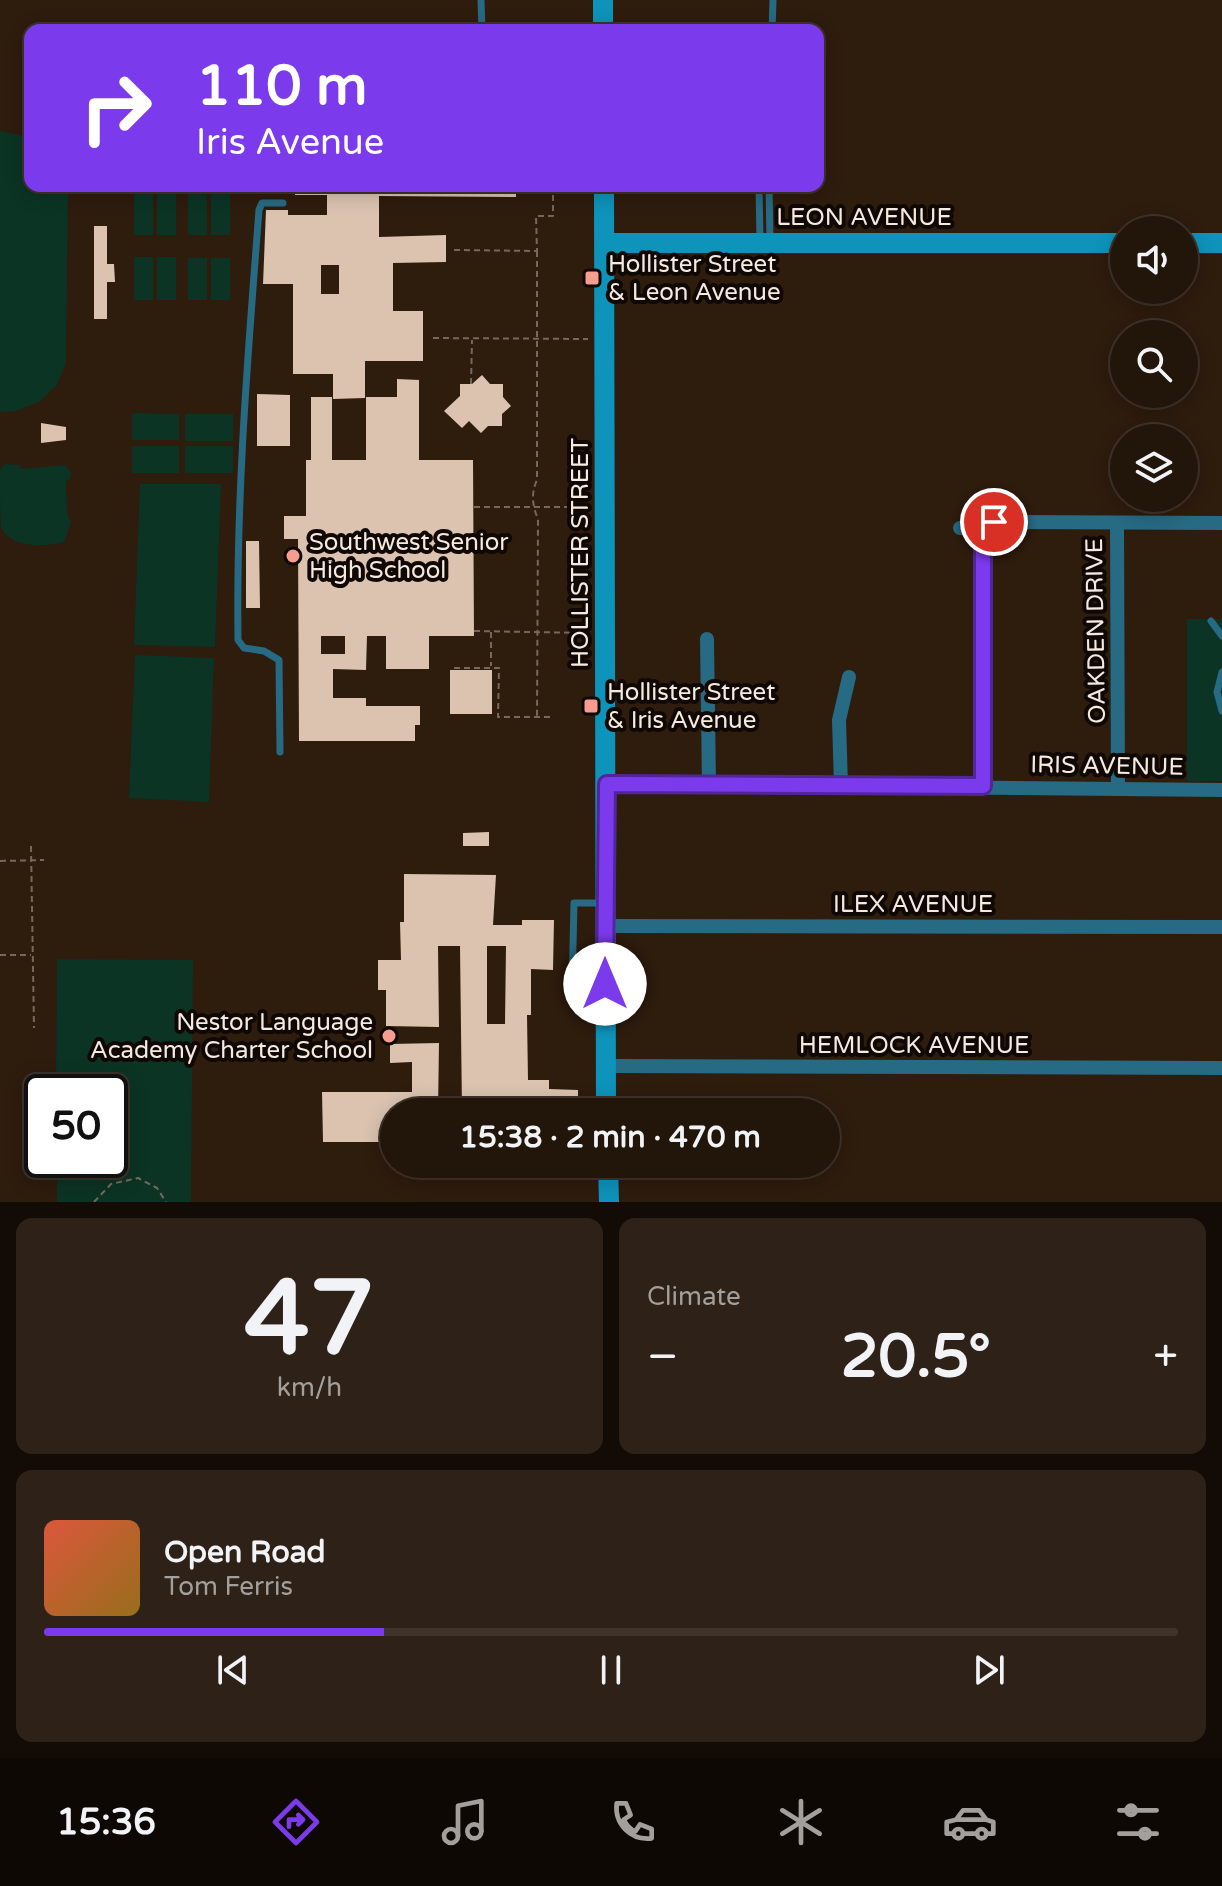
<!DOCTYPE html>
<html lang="en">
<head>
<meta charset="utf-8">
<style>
  :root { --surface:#22150a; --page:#2e2218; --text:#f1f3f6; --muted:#a29f9c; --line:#3f342b; --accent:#7c3aed }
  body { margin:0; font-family:"Varela Round",sans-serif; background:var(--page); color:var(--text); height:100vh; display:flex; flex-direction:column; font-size:30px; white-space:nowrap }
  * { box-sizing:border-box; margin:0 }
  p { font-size:26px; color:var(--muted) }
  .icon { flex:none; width:44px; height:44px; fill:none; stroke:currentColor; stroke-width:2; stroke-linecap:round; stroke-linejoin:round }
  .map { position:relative; height:1202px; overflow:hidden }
  .sheet { display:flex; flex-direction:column; gap:16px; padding:16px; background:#130c06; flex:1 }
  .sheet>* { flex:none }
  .banner { position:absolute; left:24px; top:24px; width:800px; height:168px; border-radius:16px; box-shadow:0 4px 20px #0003,0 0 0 2px var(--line); background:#7c3aed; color:#fff; overflow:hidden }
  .tools { position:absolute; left:1110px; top:216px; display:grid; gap:16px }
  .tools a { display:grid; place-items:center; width:88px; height:88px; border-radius:50%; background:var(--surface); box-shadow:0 4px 20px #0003,0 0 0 2px var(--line); font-size:40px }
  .speed { position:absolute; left:24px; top:1074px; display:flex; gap:16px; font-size:40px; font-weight:700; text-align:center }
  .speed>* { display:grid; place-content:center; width:104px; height:104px; border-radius:50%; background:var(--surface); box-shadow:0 4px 20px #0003,0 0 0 2px var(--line); line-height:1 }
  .speed .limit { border:4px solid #111; border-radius:12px; background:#fff; color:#111 }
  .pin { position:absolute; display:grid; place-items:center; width:68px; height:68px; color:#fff; margin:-34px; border:4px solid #fff; border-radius:50%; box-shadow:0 2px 8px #0007 }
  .me { position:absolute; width:88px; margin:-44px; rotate:0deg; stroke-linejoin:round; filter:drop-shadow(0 0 6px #0008) }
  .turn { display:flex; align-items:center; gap:28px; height:168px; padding:0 40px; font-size:36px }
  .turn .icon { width:104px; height:104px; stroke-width:2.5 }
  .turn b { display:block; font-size:56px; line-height:68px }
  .big { font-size:60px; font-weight:700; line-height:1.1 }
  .sheet .widget { flex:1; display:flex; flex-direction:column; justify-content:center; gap:12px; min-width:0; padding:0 28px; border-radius:16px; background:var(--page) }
  .sheet .dial { align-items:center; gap:0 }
  .dial b { font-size:104px; line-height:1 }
  .song { display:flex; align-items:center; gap:24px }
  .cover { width:96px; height:96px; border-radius:12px; background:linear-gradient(135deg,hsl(10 70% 55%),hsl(40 70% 35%)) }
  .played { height:8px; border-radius:4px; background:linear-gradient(90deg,var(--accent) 30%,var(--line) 30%) }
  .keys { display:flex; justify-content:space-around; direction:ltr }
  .heat { display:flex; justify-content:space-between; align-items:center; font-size:44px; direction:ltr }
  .sheet .tiles { flex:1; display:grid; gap:16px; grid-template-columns:1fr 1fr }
  .widget:last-child { grid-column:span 2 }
  .trip { position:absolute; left:380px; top:1098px; width:460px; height:80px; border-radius:40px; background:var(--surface); box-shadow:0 4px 20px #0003,0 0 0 2px var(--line); font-weight:700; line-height:80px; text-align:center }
  .tab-bar { display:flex; height:128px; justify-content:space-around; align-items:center; background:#0e0804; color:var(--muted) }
  .tab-bar .icon { width:56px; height:56px }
  .tab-bar .on { color:var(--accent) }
  .tab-bar b { font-size:36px; color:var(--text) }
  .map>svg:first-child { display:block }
</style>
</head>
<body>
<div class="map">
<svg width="1222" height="1202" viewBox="0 0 1222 1202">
  <rect width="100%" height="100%" fill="#2e1c0d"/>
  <g fill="#0b3425">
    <path d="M0,131L30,137V186H68L66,364L56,386L39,402L16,411L0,412Z"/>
    <rect x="134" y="193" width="19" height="42"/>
    <rect x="157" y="193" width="19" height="42"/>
    <rect x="188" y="193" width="19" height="42"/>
    <rect x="211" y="193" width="19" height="42"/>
    <rect x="134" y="257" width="19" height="43"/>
    <rect x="157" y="257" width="19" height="43"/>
    <rect x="188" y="258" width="19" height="42"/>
    <rect x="211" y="258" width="19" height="42"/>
    <path d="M132,413L179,414V440H132Z"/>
    <rect x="185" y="414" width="48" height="27"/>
    <rect x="132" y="446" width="47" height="27"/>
    <rect x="185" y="446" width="48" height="27"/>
    <path d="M4,464L19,465L21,469L65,465L71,472L70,479L66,482L67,514L71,522L64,542C45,547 11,549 1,527C0,513 0,485 0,470Z"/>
    <path d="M140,484H221L215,647L134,645Z"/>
    <rect x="1187" y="619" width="35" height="162"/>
    <path d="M135,655L214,658L209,802L129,798Z"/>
    <path d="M57,959L193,960L191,1202H57V1160H110V1092H56Z"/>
  </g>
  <g fill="#dbc3b0" fill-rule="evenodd">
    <path d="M295,186H516V197L379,196V237L446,235V262L393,263V311H423V361H365V398L333,399V374H293V284H263L266,210H288V215H327V195H295ZM321,265H339V294H321Z"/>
    <path d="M94,226H107V264H114L115,282H107V319H94Z"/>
    <path d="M482,375L490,384H503V397L511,406L502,414V426H488L481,433L469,421L462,428L444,411L460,396V384H472Z"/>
    <path d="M397,379L419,380V460H473L474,636H429V669H386V636H367L366,670L333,669V698H366V706H420V725H415V741H299L298,539H284V516H306V460H311V397H332V460H366V397H397ZM321,636H345V654H321Z"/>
    <path d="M257,394L290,395V446H257Z"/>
    <path d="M41,423L66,427V440L41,443Z"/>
    <path d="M246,541H259L260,608H246Z"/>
    <rect x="450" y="670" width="42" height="44"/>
    <path d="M489,832V846H463V833Z"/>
    <path d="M404,874L496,875L493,925H522V920H554L553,970L531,969V1015H527L528,1080H549V1089L578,1090V1112H557L558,1100H521V1112H462L460,946H438L439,1027L386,1026V990H378V960H401L400,922H404ZM487,946H506L505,1024H487Z"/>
    <path d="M439,1043L438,1112H394V1142H323L322,1092H412V1062L390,1063V1044Z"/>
  </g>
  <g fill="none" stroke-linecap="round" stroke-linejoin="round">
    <g stroke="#78685b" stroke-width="2" stroke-dasharray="6 4" stroke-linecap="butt">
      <path d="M454,250L537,251L536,216H553V186"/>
      <path d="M537,251V480C531,493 532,505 538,519L537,717"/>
      <path d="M433,338L588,339"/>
      <path d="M471,384L472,340"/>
      <path d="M474,507H588"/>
      <path d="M474,631L588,633"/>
      <path d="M491,632V666"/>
      <path d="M454,668H499L498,717H551"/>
      <path d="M31,846L34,1028"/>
      <path d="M0,861L44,860"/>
      <path d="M0,955H31"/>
      <path d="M94,1202L111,1184L138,1178L157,1188L166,1202"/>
    </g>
    <g stroke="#276a83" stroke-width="7">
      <path d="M481,0L482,30"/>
      <path d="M772,30L773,0"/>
      <path d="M759,186L760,241"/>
      <path d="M769,186L770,240"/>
      <path d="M1211,621L1222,636"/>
      <path d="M1222,672L1217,692L1222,711"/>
      <path d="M280,752L279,660L264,651L244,648L238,640C236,496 248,353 259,210L262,203H283"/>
      <path d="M603,1001H585L572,991L574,903H603"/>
    </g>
    <g stroke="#276a83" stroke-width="14">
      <path d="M1117,523L1118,787"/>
      <path d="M960,528L994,522L1222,523"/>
      <path d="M707,639L709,785"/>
      <path d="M607,784L1222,790"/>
      <path d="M841,786L839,720L849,677"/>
      <path d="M983,786V541L994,522"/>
      <path d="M605,926L1222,927"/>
      <path d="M605,1066L1222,1068"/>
    </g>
    <g stroke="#0e93bb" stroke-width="20">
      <path d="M603,0V30"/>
      <path d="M604,186L606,1112"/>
      <path d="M605,243H1124"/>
      <path d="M1184,243H1222"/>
      <path d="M608,1164L609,1202"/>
    </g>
  </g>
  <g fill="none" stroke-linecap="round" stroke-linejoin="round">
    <g stroke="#51269a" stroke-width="20">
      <path id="route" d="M605,984L607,784L983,786V541L994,522"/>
    </g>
    <use href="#route" stroke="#7c3aed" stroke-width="14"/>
  </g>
  <g fill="#f59d8e" stroke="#100804" stroke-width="3">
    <rect x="584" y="270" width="16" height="16" rx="4"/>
    <circle cx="293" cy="556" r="8"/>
    <rect x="583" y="698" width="16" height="16" rx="4"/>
    <circle cx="389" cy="1036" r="8"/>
  </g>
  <g text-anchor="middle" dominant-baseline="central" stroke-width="8" stroke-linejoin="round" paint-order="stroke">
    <g font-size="24" fill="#f6e9df" stroke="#100804">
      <text x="864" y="217">LEON AVENUE</text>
      <text transform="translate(580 553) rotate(-90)">HOLLISTER STREET</text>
      <text transform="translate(1096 631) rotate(-91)">OAKDEN DRIVE</text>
      <text transform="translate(1107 766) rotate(1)">IRIS AVENUE</text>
      <text x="913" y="904">ILEX AVENUE</text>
      <text x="914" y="1045">HEMLOCK AVENUE</text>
    </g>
    <g font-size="24" fill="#f6e9df" stroke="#100804" text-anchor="start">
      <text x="608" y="264">Hollister Street<tspan x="608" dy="28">&amp; Leon Avenue</tspan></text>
      <text x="309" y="542">Southwest Senior<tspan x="309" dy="28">High School</tspan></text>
      <text x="607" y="692">Hollister Street<tspan x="607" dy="28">&amp; Iris Avenue</tspan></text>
      <text x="373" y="1022" text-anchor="end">Nestor Language<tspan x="373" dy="28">Academy Charter School</tspan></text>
    </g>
  </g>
</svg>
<div class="tools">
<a><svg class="icon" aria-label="sound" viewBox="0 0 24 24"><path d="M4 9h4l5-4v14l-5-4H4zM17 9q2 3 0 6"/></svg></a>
<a><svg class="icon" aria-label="search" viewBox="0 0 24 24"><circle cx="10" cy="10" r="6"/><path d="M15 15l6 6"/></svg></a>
<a><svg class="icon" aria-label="layers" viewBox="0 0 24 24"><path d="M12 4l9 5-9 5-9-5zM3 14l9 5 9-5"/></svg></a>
</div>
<div class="speed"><div class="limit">50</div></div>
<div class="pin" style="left:994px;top:522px;background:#d93025"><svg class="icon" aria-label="arrive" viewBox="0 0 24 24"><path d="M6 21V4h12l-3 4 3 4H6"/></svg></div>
<svg class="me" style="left:605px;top:984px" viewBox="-20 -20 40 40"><circle r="19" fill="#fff"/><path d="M0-13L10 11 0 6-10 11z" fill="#7c3aed"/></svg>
<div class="trip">15:38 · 2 min · 470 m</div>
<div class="banner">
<div class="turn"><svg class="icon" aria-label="right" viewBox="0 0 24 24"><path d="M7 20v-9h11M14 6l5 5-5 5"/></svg><div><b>110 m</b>Iris Avenue</div></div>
</div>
</div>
<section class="sheet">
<div class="tiles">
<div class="widget dial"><b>47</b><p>km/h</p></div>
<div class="widget"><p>Climate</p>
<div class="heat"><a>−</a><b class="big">20.5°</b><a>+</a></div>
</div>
<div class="widget">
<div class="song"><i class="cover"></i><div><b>Open Road</b><p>Tom Ferris</p></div></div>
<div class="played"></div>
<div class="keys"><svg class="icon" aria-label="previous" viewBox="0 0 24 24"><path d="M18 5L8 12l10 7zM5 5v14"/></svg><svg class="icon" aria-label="pause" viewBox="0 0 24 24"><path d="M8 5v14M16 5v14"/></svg><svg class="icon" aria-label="next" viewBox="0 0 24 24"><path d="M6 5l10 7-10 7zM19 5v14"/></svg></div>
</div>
</div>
</section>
<nav class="tab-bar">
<b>15:36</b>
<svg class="icon on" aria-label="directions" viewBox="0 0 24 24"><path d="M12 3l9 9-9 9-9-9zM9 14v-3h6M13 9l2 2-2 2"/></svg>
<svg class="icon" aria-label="music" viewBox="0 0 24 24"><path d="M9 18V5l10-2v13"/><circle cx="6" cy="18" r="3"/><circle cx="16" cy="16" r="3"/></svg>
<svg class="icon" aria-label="phone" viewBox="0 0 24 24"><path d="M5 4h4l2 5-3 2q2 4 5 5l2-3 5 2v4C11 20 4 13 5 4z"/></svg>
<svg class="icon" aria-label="climate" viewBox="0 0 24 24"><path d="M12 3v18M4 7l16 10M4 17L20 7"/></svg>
<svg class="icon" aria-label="car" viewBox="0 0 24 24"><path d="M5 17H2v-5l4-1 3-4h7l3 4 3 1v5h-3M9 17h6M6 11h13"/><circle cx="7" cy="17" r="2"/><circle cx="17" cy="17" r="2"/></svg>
<svg class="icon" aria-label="filters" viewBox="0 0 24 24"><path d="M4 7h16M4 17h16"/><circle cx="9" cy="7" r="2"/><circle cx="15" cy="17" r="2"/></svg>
</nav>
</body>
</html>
